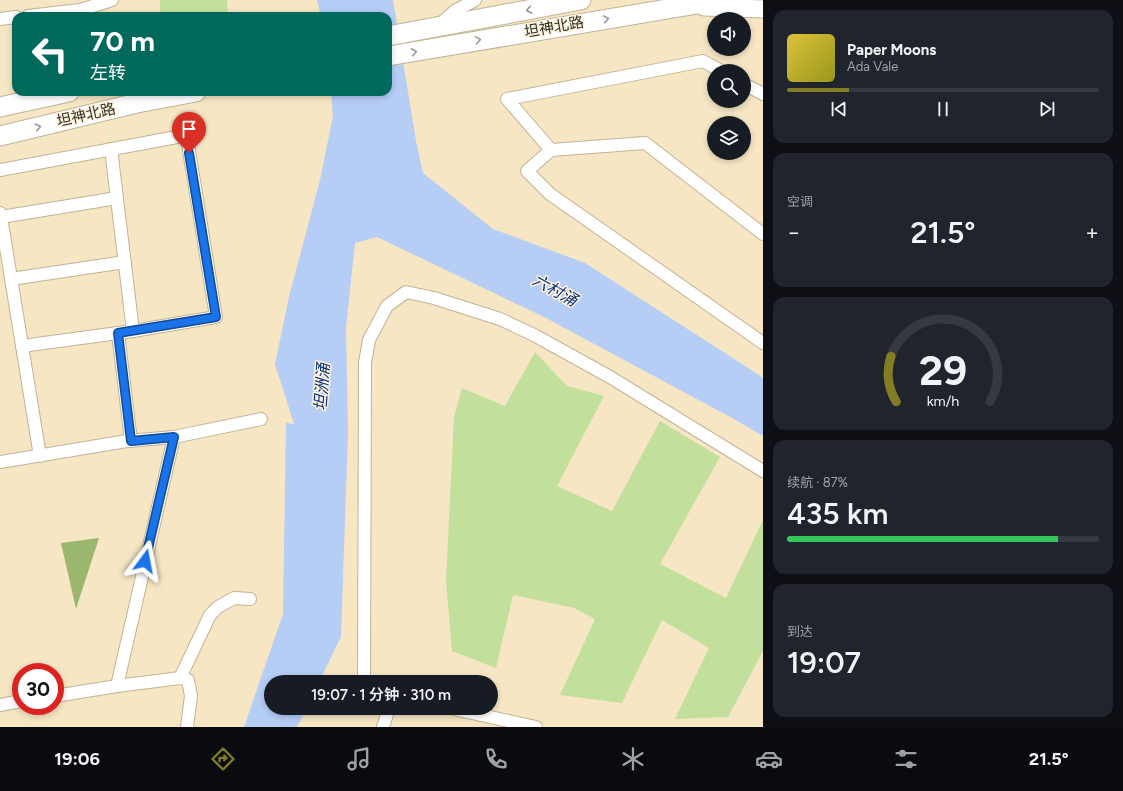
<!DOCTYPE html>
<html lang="zh">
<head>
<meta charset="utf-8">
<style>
  :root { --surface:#171b24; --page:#20242c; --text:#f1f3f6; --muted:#9ea1a6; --line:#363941; --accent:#827d24 }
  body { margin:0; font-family:Figtree,"Noto Sans SC",sans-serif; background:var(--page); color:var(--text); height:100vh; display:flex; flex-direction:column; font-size:15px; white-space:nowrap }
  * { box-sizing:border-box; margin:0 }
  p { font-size:13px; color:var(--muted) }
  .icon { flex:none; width:22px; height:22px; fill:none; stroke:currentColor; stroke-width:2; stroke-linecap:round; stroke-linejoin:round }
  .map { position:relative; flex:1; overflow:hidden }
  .sheet { display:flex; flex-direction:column; gap:10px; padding:10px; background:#0d0f14; width:360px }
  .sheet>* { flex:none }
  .hud { position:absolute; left:12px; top:12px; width:380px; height:84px; border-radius:12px; box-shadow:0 2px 6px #0003; background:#00695c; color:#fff; overflow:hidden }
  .controls { position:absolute; left:707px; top:12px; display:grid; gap:8px }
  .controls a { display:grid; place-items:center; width:44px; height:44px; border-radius:50%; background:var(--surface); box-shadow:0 2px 6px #0003; font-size:20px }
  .speed { position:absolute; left:12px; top:663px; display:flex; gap:8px; font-size:20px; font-weight:700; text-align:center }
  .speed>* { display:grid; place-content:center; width:52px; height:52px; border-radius:50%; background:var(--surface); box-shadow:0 2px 6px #0003; line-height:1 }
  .speed .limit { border:6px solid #d22; background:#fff; color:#111 }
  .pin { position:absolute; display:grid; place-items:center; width:34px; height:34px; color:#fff; margin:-41px -17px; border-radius:50% 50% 50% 0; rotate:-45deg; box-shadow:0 0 4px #0007 }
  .pin .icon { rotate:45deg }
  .me { position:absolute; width:44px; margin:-22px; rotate:13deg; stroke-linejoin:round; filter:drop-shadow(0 0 3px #0008) }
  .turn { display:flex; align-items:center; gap:14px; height:84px; padding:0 12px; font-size:18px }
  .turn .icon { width:52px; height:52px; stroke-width:2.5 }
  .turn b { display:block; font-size:28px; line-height:34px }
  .big { font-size:30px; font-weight:600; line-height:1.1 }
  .sheet .card { flex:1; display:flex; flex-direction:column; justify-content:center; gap:6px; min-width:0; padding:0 14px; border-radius:12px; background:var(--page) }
  .sheet .dial { align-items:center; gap:0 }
  .dial svg { height:104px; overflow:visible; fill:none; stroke:var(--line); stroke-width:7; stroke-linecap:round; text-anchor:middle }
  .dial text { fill:var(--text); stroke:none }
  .song { display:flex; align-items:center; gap:12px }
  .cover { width:48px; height:48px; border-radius:6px; background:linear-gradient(135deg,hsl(50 70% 55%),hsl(60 70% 35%)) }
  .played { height:4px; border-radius:2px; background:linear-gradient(90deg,var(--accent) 20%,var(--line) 20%) }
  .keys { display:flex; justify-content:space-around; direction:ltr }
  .heat { display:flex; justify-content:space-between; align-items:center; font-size:22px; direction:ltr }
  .charge { height:6px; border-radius:3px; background:linear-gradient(90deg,#34c759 87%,var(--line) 0) }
  .trip { position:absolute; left:264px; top:675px; width:234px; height:40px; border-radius:20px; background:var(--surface); box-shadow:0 2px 6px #0003; font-weight:600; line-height:40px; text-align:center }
  .tabs { display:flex; height:64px; justify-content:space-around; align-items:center; background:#090b0e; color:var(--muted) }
  .tabs .icon { width:28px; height:28px }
  .tabs .on { color:var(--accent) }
  .tabs b { font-size:18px; color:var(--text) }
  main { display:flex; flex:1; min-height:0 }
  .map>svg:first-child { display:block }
</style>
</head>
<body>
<main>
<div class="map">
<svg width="763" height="727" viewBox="0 0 763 727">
  <rect width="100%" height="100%" fill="#f6e6c4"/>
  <g fill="#c3df9c">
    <path d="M160,0H227L228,16H160Z"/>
    <path d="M535,352L567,386L604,396L557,486L612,511L660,421L720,457L660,564L726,598L762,522H763V651L728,717L675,719L709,648L662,620L622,703L560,695L595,619L574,608L513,595L496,668L452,651L446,581L454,417L462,388L505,406Z"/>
  </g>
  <path fill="#9bb76e" d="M99,538L76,609L61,543Z"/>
  <path fill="#b6cdf6" d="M317,0H393L416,141L423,173L493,229L585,263L759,375L763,378V436L734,419L546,318L377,237L355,243L346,328L348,433L341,637L319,682H271V708H307L297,727H244L283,614L286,423L294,424L275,364L289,297L320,180L333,116L331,92H388V16H321Z"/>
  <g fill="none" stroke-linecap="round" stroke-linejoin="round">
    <g stroke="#c2b393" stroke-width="14">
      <g id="minor">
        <path d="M28,16L80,10L112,0"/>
        <path d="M0,19L16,17"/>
        <path d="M439,25L455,11L475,0"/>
        <path d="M721,71L703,61L507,99L551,150L527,171L550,194L763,343"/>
        <path d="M744,84L763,94"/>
        <path d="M551,150L645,143L763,234"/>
        <path d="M0,170L182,136L187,138L216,317L133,331"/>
        <path d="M0,213L1,217L117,198"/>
        <path d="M1,217L40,456"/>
        <path d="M11,279L125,262"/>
        <path d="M118,333L131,441"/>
        <path d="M22,346L133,331L111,149"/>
        <path d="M0,462L127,441L174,437L261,419"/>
        <path d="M180,678L188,680L191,696L187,727"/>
        <path d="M364,682L365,363L369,340L387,306L406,292L434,298L500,319L534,335L610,377L763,471"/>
        <path d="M117,686L180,678L210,615L218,607L234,598L250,599"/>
        <path d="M55,696L117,686L174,437"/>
        <path d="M0,705L21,701"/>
        <path d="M449,708L536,727"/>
        <path d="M383,727L389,708"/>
      </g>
    </g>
    <g stroke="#c2b393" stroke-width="19">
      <path id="secondary" d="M704,7L763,9"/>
    </g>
    <g stroke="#c2b393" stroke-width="21">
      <g id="primary">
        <path d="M388,36L581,0"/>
        <path d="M388,56L721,0"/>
        <path d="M0,107L69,92"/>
        <path d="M0,136L137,103L196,92"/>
      </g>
    </g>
    <use href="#minor" stroke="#fff" stroke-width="12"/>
    <use href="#secondary" stroke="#fff" stroke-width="17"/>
    <use href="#primary" stroke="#fff" stroke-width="19"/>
  </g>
  <defs><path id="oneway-chevron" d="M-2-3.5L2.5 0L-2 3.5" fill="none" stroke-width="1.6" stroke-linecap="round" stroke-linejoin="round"/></defs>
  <g stroke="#9a9790">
    <use href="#oneway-chevron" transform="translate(529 10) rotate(169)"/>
    <use href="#oneway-chevron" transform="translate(606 19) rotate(-10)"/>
    <use href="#oneway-chevron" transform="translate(478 40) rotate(-10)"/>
    <use href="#oneway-chevron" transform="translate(414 52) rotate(-11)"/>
    <use href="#oneway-chevron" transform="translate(38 127) rotate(-13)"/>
  </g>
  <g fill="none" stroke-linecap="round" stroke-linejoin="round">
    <g stroke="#114b97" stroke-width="10">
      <path id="route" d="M145,561L174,437L131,441L118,333L216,317L189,153"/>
    </g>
    <use href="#route" stroke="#1a73e8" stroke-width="7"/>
  </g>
  <g text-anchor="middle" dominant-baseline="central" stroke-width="3" stroke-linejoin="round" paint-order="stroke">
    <g font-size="15" fill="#352f22" stroke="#fdf4e0">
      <text transform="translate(554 27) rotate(-10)">坦神北路</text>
      <text transform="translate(86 115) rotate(-13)">坦神北路</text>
    </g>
    <g font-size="16" font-style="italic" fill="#09317b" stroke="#fdf4e0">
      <text transform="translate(555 290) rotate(29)">六村涌</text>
      <text transform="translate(322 387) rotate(-86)">坦洲涌</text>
    </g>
  </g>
</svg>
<div class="controls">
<a><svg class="icon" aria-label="sound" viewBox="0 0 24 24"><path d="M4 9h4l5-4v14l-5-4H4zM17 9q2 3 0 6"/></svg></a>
<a><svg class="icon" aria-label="search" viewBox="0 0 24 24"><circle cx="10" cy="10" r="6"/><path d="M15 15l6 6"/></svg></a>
<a><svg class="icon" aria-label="layers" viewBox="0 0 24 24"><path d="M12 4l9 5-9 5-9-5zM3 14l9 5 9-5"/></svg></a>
</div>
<div class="speed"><div class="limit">30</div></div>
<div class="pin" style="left:189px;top:153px;background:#d93025"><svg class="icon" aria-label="arrive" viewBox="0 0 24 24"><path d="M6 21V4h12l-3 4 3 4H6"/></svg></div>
<svg class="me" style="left:145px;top:561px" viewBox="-20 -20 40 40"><path d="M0-17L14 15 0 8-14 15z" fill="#1a73e8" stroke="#fff" stroke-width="4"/></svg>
<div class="trip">19:07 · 1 分钟 · 310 m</div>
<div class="hud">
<div class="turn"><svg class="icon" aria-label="left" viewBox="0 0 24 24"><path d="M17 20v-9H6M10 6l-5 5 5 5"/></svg><div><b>70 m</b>左转</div></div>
</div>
</div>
<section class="sheet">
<div class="card">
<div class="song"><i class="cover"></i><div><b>Paper Moons</b><p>Ada Vale</p></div></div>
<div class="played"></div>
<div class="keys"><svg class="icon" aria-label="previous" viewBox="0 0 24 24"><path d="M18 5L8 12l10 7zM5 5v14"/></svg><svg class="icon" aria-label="pause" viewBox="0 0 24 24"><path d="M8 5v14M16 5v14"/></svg><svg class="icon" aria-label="next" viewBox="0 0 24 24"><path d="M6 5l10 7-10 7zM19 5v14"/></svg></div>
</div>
<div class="card"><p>空调</p>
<div class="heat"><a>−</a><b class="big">21.5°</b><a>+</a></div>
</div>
<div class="card dial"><svg viewBox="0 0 100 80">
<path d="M14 69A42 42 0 1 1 86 69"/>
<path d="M14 69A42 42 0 0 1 10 34" stroke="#827d24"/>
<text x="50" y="56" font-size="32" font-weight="700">29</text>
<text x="50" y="72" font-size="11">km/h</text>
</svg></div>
<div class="card"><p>续航 · 87%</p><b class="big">435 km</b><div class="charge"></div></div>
<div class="card"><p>到达</p><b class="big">19:07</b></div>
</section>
</main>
<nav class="tabs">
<b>19:06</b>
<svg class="icon on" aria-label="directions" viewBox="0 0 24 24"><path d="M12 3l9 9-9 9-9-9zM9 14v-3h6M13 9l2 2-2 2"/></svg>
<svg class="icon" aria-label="music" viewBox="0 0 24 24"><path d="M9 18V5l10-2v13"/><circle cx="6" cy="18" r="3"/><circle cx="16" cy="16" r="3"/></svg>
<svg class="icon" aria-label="phone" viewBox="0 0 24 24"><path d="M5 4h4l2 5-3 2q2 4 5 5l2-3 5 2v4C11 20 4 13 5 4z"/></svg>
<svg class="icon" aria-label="climate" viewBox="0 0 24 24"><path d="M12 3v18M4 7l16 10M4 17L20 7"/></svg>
<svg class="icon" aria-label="car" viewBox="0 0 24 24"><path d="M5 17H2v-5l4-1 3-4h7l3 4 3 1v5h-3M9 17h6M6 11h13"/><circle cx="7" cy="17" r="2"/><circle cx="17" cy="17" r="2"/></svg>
<svg class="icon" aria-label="filters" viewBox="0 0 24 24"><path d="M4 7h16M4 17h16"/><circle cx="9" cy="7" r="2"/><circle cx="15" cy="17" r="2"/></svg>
<b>21.5°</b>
</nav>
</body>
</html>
